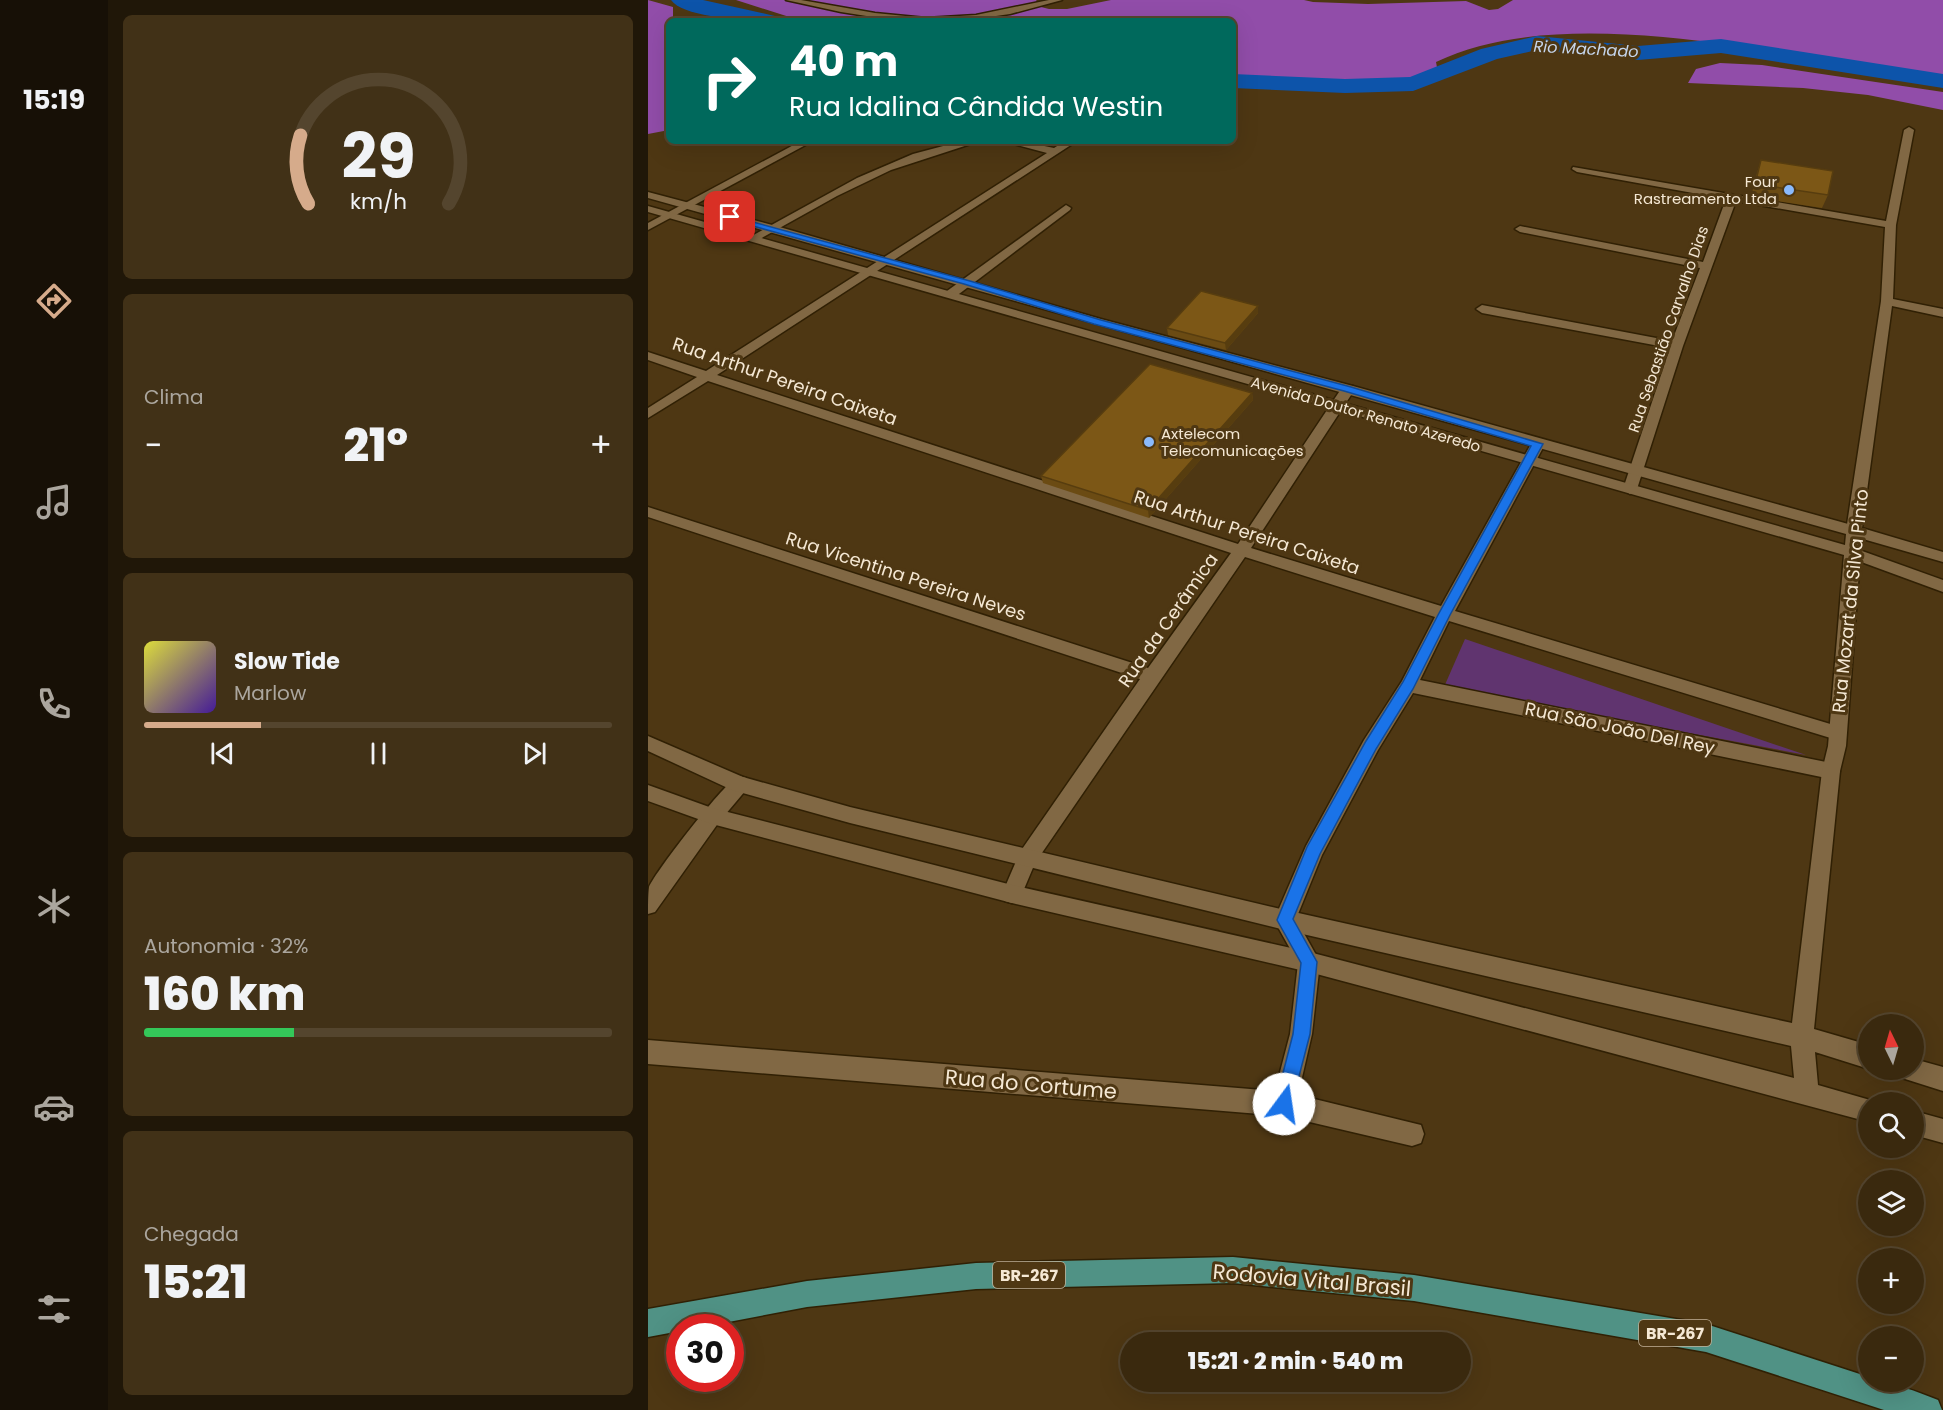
<!DOCTYPE html>
<html lang="pt">
<head>
<meta charset="utf-8">
<style>
  :root { --surface:#3a290e; --page:#413117; --text:#f1f3f6; --muted:#aba69e; --line:#54452e; --accent:#d6ab8b }
  body { margin:0; font-family:Poppins,sans-serif; background:var(--page); color:var(--text); height:100vh; display:flex; flex-direction:column; font-size:22px; white-space:nowrap }
  * { box-sizing:border-box; margin:0 }
  p { font-size:20px; color:var(--muted) }
  .icon { flex:none; width:33px; height:33px; fill:none; stroke:currentColor; stroke-width:2; stroke-linecap:round; stroke-linejoin:round }
  .map { position:relative; flex:1; overflow:hidden }
  .panel { display:flex; flex-direction:column; gap:15px; padding:15px; background:#201708; width:540px }
  .panel>* { flex:none }
  .guide { position:absolute; left:18px; top:18px; width:570px; height:126px; border-radius:9px; box-shadow:0 6px 24px #0002,0 0 0 2px var(--line); background:#00695c; color:#fff; overflow:hidden }
  .needle { width:39px; rotate:355deg }
  .fabs { position:absolute; left:1210px; top:1014px; display:grid; gap:12px }
  .fabs a { display:grid; place-items:center; width:66px; height:66px; border-radius:50%; background:var(--surface); box-shadow:0 6px 24px #0002,0 0 0 2px var(--line); font-size:30px }
  .speed { position:absolute; left:18px; top:1314px; display:flex; gap:12px; font-size:30px; font-weight:700; text-align:center }
  .speed>* { display:grid; place-content:center; width:78px; height:78px; border-radius:50%; background:var(--surface); box-shadow:0 6px 24px #0002,0 0 0 2px var(--line); line-height:1 }
  .speed .limit { border:9px solid #d22; background:#fff; color:#111 }
  .pin { position:absolute; display:grid; place-items:center; width:51px; height:51px; color:#fff; margin:-26px; border-radius:12px; box-shadow:0 3px 9px #0006 }
  .me { position:absolute; width:66px; margin:-33px; rotate:14deg; stroke-linejoin:round; filter:drop-shadow(0 0 4px #0008) }
  .turn { display:flex; align-items:center; gap:21px; height:126px; padding:0 24px; font-size:27px }
  .turn .icon { width:78px; height:78px; stroke-width:2.5 }
  .turn b { display:block; font-size:42px; line-height:51px }
  .big { font-size:45px; font-weight:800; line-height:1.1 }
  .panel .widget { flex:1; display:flex; flex-direction:column; justify-content:center; gap:9px; min-width:0; padding:0 21px; border-radius:9px; background:var(--page) }
  .panel .dial { align-items:center; gap:0 }
  .dial svg { height:156px; overflow:visible; fill:none; stroke:var(--line); stroke-width:7; stroke-linecap:round; text-anchor:middle }
  .dial text { fill:var(--text); stroke:none }
  .song { display:flex; align-items:center; gap:18px }
  .cover { width:72px; height:72px; border-radius:9px; background:linear-gradient(135deg,hsl(60 70% 55%),hsl(260 70% 35%)) }
  .played { height:6px; border-radius:3px; background:linear-gradient(90deg,var(--accent) 25%,var(--line) 25%) }
  .keys { display:flex; justify-content:space-around; direction:ltr }
  .heat { display:flex; justify-content:space-between; align-items:center; font-size:33px; direction:ltr }
  .charge { height:9px; border-radius:4px; background:linear-gradient(90deg,#34c759 32%,var(--line) 0) }
  .trip { position:absolute; left:472px; top:1332px; width:351px; height:60px; border-radius:30px; background:var(--surface); box-shadow:0 6px 24px #0002,0 0 0 2px var(--line); font-weight:800; line-height:60px; text-align:center }
  main { display:flex; flex:1; min-height:0 }
  .tabs { display:flex; flex-direction:column; width:108px; justify-content:space-around; align-items:center; background:#171006; color:var(--muted) }
  .tabs .icon { width:42px; height:42px }
  .tabs .on { color:var(--accent) }
  .tabs b { font-size:27px; color:var(--text) }
  .map>svg:first-child { display:block }
</style>
</head>
<body>
<main>
<nav class="tabs">
<b>15:19</b>
<svg class="icon on" aria-label="directions" viewBox="0 0 24 24"><path d="M12 3l9 9-9 9-9-9zM9 14v-3h6M13 9l2 2-2 2"/></svg>
<svg class="icon" aria-label="music" viewBox="0 0 24 24"><path d="M9 18V5l10-2v13"/><circle cx="6" cy="18" r="3"/><circle cx="16" cy="16" r="3"/></svg>
<svg class="icon" aria-label="phone" viewBox="0 0 24 24"><path d="M5 4h4l2 5-3 2q2 4 5 5l2-3 5 2v4C11 20 4 13 5 4z"/></svg>
<svg class="icon" aria-label="climate" viewBox="0 0 24 24"><path d="M12 3v18M4 7l16 10M4 17L20 7"/></svg>
<svg class="icon" aria-label="car" viewBox="0 0 24 24"><path d="M5 17H2v-5l4-1 3-4h7l3 4 3 1v5h-3M9 17h6M6 11h13"/><circle cx="7" cy="17" r="2"/><circle cx="17" cy="17" r="2"/></svg>
<svg class="icon" aria-label="filters" viewBox="0 0 24 24"><path d="M4 7h16M4 17h16"/><circle cx="9" cy="7" r="2"/><circle cx="15" cy="17" r="2"/></svg>
</nav>
<section class="panel">
<div class="widget dial"><svg viewBox="0 0 100 80">
<path d="M14 69A42 42 0 1 1 86 69"/>
<path d="M14 69A42 42 0 0 1 10 34" stroke="#d6ab8b"/>
<text x="50" y="56" font-size="32" font-weight="700">29</text>
<text x="50" y="72" font-size="11">km/h</text>
</svg></div>
<div class="widget"><p>Clima</p>
<div class="heat"><a>−</a><b class="big">21°</b><a>+</a></div>
</div>
<div class="widget">
<div class="song"><i class="cover"></i><div><b>Slow Tide</b><p>Marlow</p></div></div>
<div class="played"></div>
<div class="keys"><svg class="icon" aria-label="previous" viewBox="0 0 24 24"><path d="M18 5L8 12l10 7zM5 5v14"/></svg><svg class="icon" aria-label="pause" viewBox="0 0 24 24"><path d="M8 5v14M16 5v14"/></svg><svg class="icon" aria-label="next" viewBox="0 0 24 24"><path d="M6 5l10 7-10 7zM19 5v14"/></svg></div>
</div>
<div class="widget"><p>Autonomia · 32%</p><b class="big">160 km</b><div class="charge"></div></div>
<div class="widget"><p>Chegada</p><b class="big">15:21</b></div>
</section>
<div class="map">
<svg width="1295" height="1410" viewBox="0 0 1295 1410">
  <rect width="100%" height="100%" fill="#4e3713"/>
  <path fill="#60346f" d="M817,639L1158,755L796,687Z"/>
  <g fill="#914da9">
    <path d="M0,0L25,7V21H21V130L0,134Z"/>
    <path d="M88,0H388L393,7L401,9H419L463,0H656L665,2L720,4L818,1L841,10L850,9L865,0H1295V79C1225,65 1155,53 1084,45C993,33 873,21 788,62L791,78L779,82L667,86L610,79L585,80V21H154Z"/>
    <path d="M1072,63L1114,65L1295,92V110L1220,95L1155,88L1040,83L1048,69Z"/>
  </g>
  <g fill="none" stroke-linecap="round" stroke-linejoin="round">
    <g fill="#0d54aa" fill-rule="evenodd">
      <path d="M23,0H55L127,16L130,21C108,21 36,19 23,0Z"/>
      <path d="M889,36L990,46L1073,39L1295,74V88L1073,53L990,60L889,50L849,59L765,91L697,93L585,88V74L697,79L762,77L833,49Z"/>
    </g>
    <g stroke="#302004" stroke-width="3">
      <g id="street">
        <path d="M138,0H153L227,13L278,18L328,15L401,0H414L362,14L313,21L244,20L193,12Z"/>
        <path d="M1261,127L1266,130L1248,225L1245,299L1295,309V317L1244,306L1214,528L1295,552V562L1201,535L1198,531L1233,301L1237,227L1088,201L1035,346L989,489L982,494L975,489L1022,348L834,313L828,309L834,305L1024,341L1052,268L872,232L867,229L872,226L1055,262L1078,199L929,172L924,169L925,167L1238,221L1256,130Z"/>
        <path d="M153,141H165L0,230V223Z"/>
        <path d="M314,141H332L243,170L189,196L110,240L106,241L100,238L209,178L265,154Z"/>
        <path d="M354,141H372L406,148L417,141H429L69,375L590,544L695,386H705L707,389L603,548L793,606L883,444L885,441H895L897,444L807,611L1189,726L1196,728L1198,733L1196,738L1189,740L801,621L772,680L1183,763L1190,766L1192,771L1190,776L1183,779L765,693L730,750L674,855L648,919L672,962L664,1034L650,1095L773,1125L776,1134L773,1143L764,1146L636,1116L0,1064V1040L627,1091L642,1034L650,963L626,920L658,846L716,740L754,681L787,617L597,557L387,863L371,901L364,903L357,901L354,894L372,852L492,679L0,517V507L500,668L583,553L60,381L0,418V408L49,377L0,360V352L58,371L399,153Z"/>
        <path d="M418,205L423,208L422,210L307,297H299V291Z"/>
        <path d="M1203,547L1295,580V592L1197,556L1195,552L1197,548Z"/>
        <path d="M91,776L98,778L101,784L98,790L71,822L7,912L0,914C0,907 0,894 1,887C8,871 78,780 91,776Z"/>
      </g>
    </g>
    <g stroke="#302004" stroke-width="3">
      <g id="secondary">
        <path d="M0,192L128,226L453,319L705,386L1211,527L1214,531L1198,746L1192,771L1166,1029L1221,1045V1069L1167,1052L1170,1085L1229,1102H1221V1122L661,972L364,903L64,824L0,801V785L64,808L364,885L661,952L1146,1078L1143,1046L637,930L202,823L84,790L0,751V736L95,777L202,807L637,910L1144,1023L1174,771L1180,746L1196,555L0,212V206L1197,545L1198,534L0,198Z"/>
        <path d="M1266,1059L1295,1067V1091L1254,1078L1250,1070H1266Z"/>
        <path d="M1266,1111L1295,1119V1143L1266,1135Z"/>
      </g>
    </g>
    <g stroke="#302004" stroke-width="3">
      <path id="primary" d="M585,1257L766,1275L1058,1324L1221,1377V1382C1244,1382 1268,1391 1290,1400L1294,1410H1236L1058,1352L766,1301L585,1283L328,1289L159,1307L49,1328H32V1331L0,1337V1309L159,1281L328,1263Z"/>
    </g>
    <use href="#street" fill="#816844" fill-rule="evenodd"/>
    <use href="#secondary" fill="#816844" fill-rule="evenodd"/>
    <use href="#primary" fill="#509285" fill-rule="evenodd"/>
  </g>
  <g fill="#6b4b13">
    <path d="M1113,160L1180,195L1174,208L1103,197L1109,173Z"/>
    <path d="M610,306V313L578,350L520,335L519,328Z"/>
    <path d="M604,393L605,400L501,518L395,483L393,476Z"/>
  </g>
  <g fill="#573d0f">
    <path d="M610,306V313L578,350L577,343Z"/>
    <path d="M604,393L605,400L501,518L500,510Z"/>
  </g>
  <g fill="#7c5716" stroke="#573d0f" stroke-width="1.5">
    <path d="M1113,160L1185,171L1180,195L1107,184Z"/>
    <path d="M553,291L610,306L577,343L519,328Z"/>
    <path d="M502,364L604,393L500,510L393,476Z"/>
  </g>
  <path fill="#1a73e8" stroke="#114b97" stroke-width="1.5" d="M79,215L322,281L453,320L703,387L895,444L802,615L765,689L728,749L672,854L645,919L669,962L662,1034L642,1111L636,1114L630,1111L627,1104L645,1034L653,963L629,920L659,847L718,741L755,682L790,615L883,446L696,391L446,324L316,284L79,219Z"/>
  <g fill="#8abafc" stroke="#4e3713" stroke-width="2">
    <circle cx="1141" cy="190" r="6"/>
    <circle cx="501" cy="442" r="6"/>
  </g>
  <g text-anchor="middle" dominant-baseline="central" stroke-width="6" stroke-linejoin="round" paint-order="stroke">
    <g font-size="15" fill="#f5e8d4" stroke="#4e3713" text-anchor="end">
      <text x="1129" y="181">Four<tspan x="1129" dy="17">Rastreamento Ltda</tspan></text>
      <text x="513" y="433" text-anchor="start">Axtelecom<tspan x="513" dy="17">Telecomunicações</tspan></text>
    </g>
    <g font-size="15" fill="#f5e8d4" stroke="#4e3713">
      <text transform="translate(1020 329) rotate(-71)">Rua Sebastião Carvalho Dias</text>
      <text transform="translate(718 414) rotate(16)">Avenida Doutor Renato Azeredo</text>
    </g>
    <g font-size="16" font-style="italic" fill="#c5d5ec" stroke="#4e3713">
      <text transform="translate(938 49) rotate(3)">Rio Machado</text>
    </g>
    <g fill="#4e3713" stroke="#c3b39a" stroke-width="1.5">
      <rect x="345" y="1262" width="72" height="26" rx="4.5"/>
      <rect x="991" y="1320" width="72" height="26" rx="4.5"/>
    </g>
    <g font-size="16" font-weight="bold" fill="#f5e8d4">
      <text x="381" y="1275">BR-267</text>
      <text x="1027" y="1333">BR-267</text>
    </g>
    <g font-size="18" fill="#f5e8d4" stroke="#4e3713">
      <text transform="translate(137 381) rotate(19)">Rua Arthur Pereira Caixeta</text>
      <text transform="translate(599 532) rotate(18)">Rua Arthur Pereira Caixeta</text>
      <text transform="translate(258 576) rotate(18)">Rua Vicentina Pereira Neves</text>
      <text transform="translate(1202 601) rotate(-84)">Rua Mozart da Silva Pinto</text>
      <text transform="translate(520 620) rotate(-55)">Rua da Cerâmica</text>
      <text transform="translate(972 728) rotate(12)">Rua São João Del Rey</text>
    </g>
    <g font-size="21" fill="#f5e8d4" stroke="#4e3713">
      <text transform="translate(383 1084) rotate(5)">Rua do Cortume</text>
      <text transform="translate(664 1280) rotate(5)">Rodovia Vital Brasil</text>
    </g>
  </g>
</svg>
<div class="fabs">
<a><svg class="needle" viewBox="-14 -14 28 28"><path d="M0-13l5 13h-10z" fill="#e53935"/><path d="M0 13l5-13h-10z" fill="#aba69e"/></svg></a>
<a><svg class="icon" aria-label="search" viewBox="0 0 24 24"><circle cx="10" cy="10" r="6"/><path d="M15 15l6 6"/></svg></a>
<a><svg class="icon" aria-label="layers" viewBox="0 0 24 24"><path d="M12 4l9 5-9 5-9-5zM3 14l9 5 9-5"/></svg></a>
<a>+</a>
<a>−</a>
</div>
<div class="speed"><div class="limit">30</div></div>
<div class="pin" style="left:82px;top:217px;background:#d93025"><svg class="icon" aria-label="arrive" viewBox="0 0 24 24"><path d="M6 21V4h12l-3 4 3 4H6"/></svg></div>
<svg class="me" style="left:636px;top:1104px" viewBox="-20 -20 40 40"><circle r="19" fill="#fff"/><path d="M0-13L10 11 0 6-10 11z" fill="#1a73e8"/></svg>
<div class="trip">15:21 · 2 min · 540 m</div>
<div class="guide">
<div class="turn"><svg class="icon" aria-label="right" viewBox="0 0 24 24"><path d="M7 20v-9h11M14 6l5 5-5 5"/></svg><div><b>40 m</b>Rua Idalina Cândida Westin</div></div>
</div>
</div>
</main>
</body>
</html>
